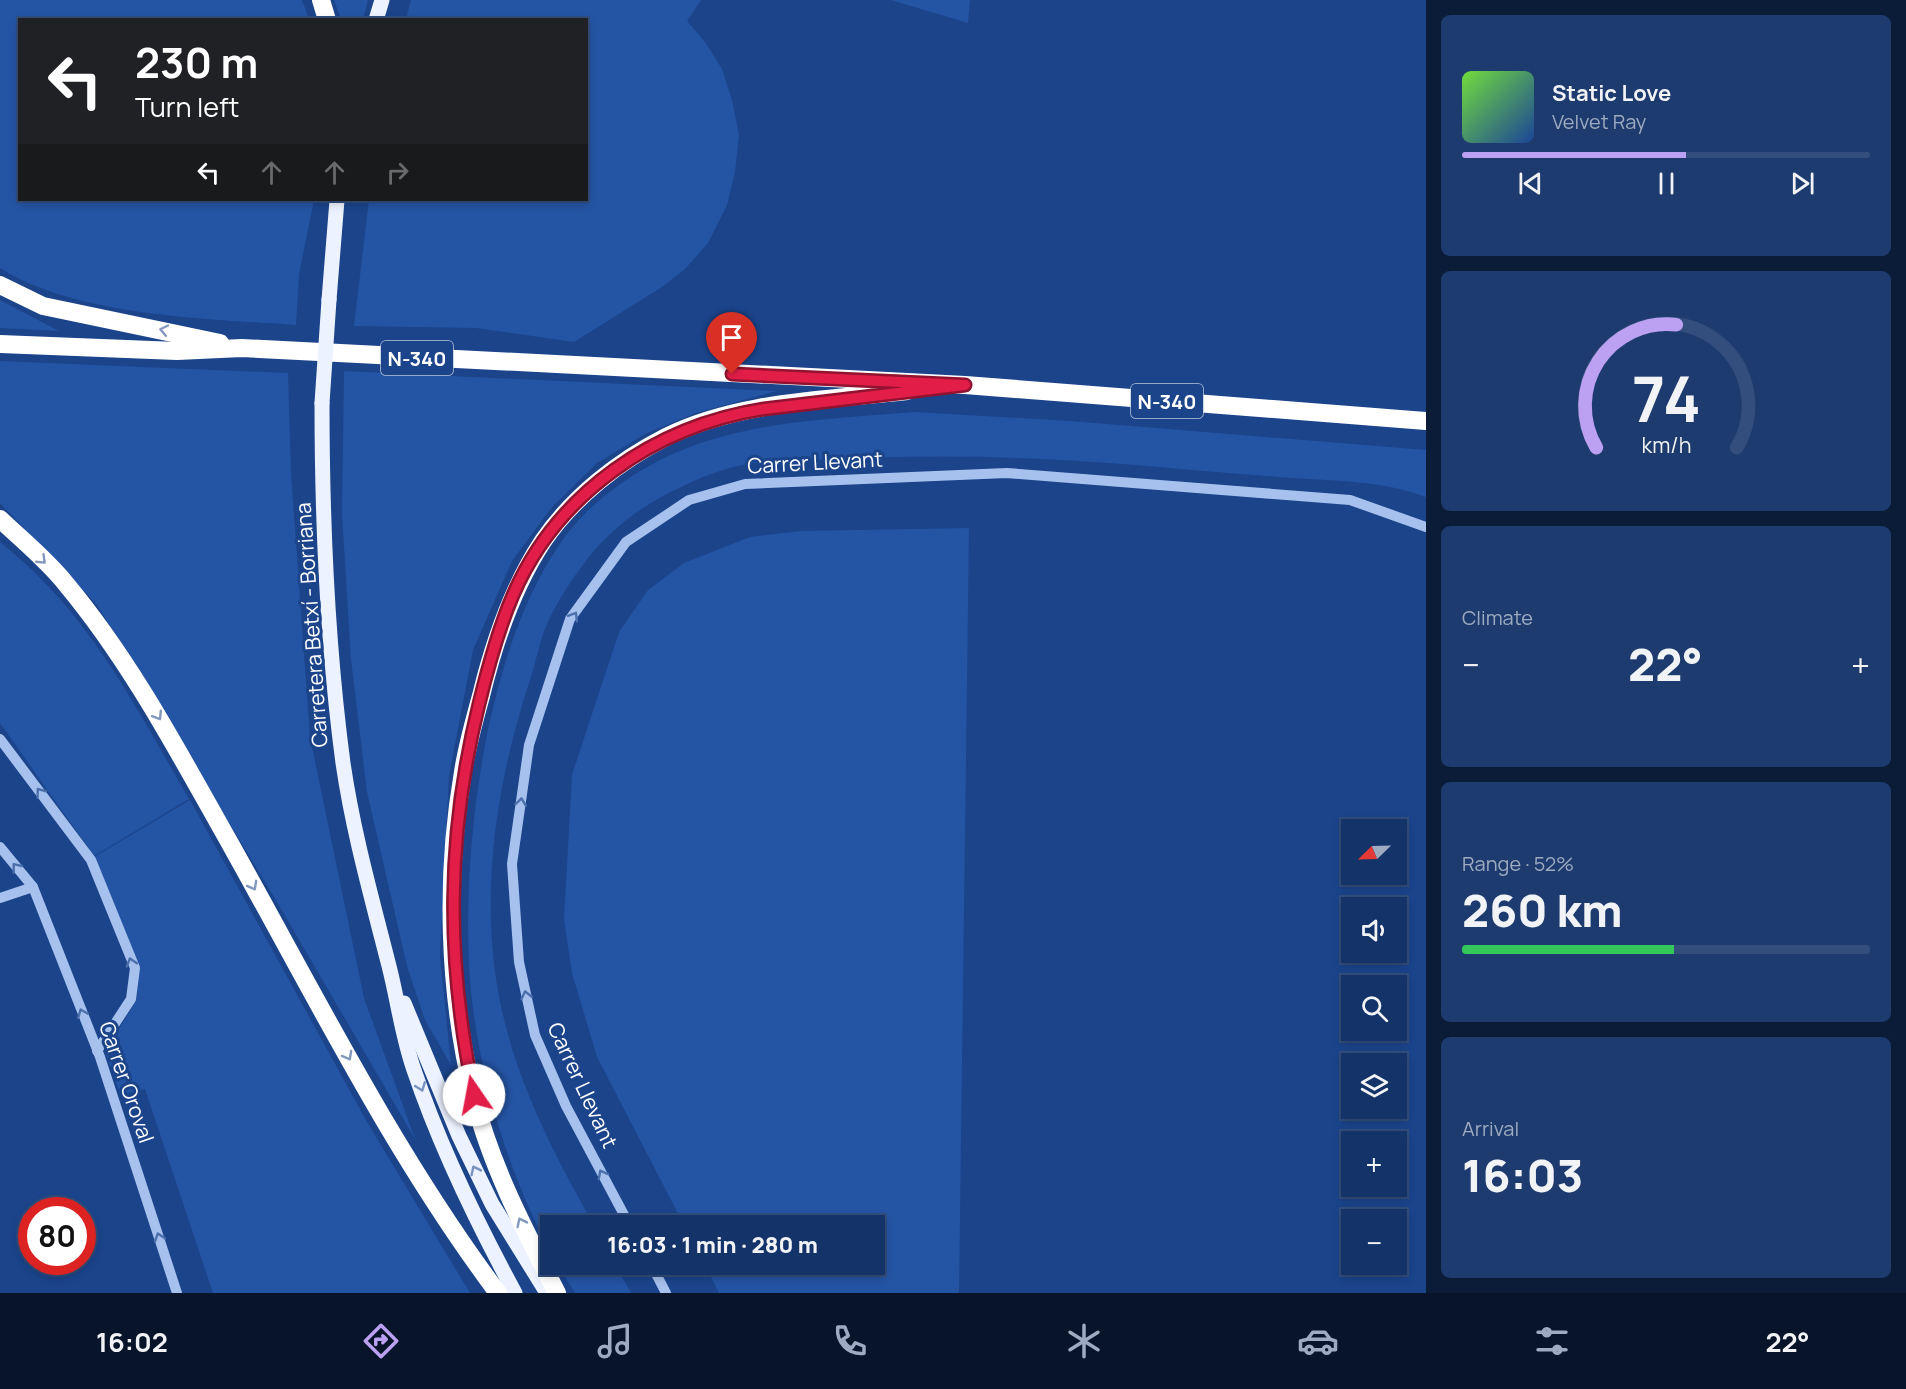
<!DOCTYPE html>
<html lang="en">
<head>
<meta charset="utf-8">
<style>
  :root { --surface:#143368; --page:#1d3b6e; --text:#f1f3f6; --muted:#9daac0; --line:#334e7c; --accent:#bca0f2 }
  body { margin:0; font-family:Manrope,sans-serif; background:var(--page); color:var(--text); height:100vh; display:flex; flex-direction:column; font-size:22px; white-space:nowrap }
  * { box-sizing:border-box; margin:0 }
  p { font-size:20px; color:var(--muted) }
  .icon { flex:none; width:33px; height:33px; fill:none; stroke:currentColor; stroke-width:2; stroke-linecap:round; stroke-linejoin:round }
  .map { position:relative; flex:1; overflow:hidden }
  .panel { display:flex; flex-direction:column; gap:15px; padding:15px; background:#0b1c39; width:480px }
  .panel>* { flex:none }
  .top-card { position:absolute; left:18px; top:18px; width:570px; height:183px; border-radius:0px; box-shadow:0 3px 9px #0003,0 0 0 2px var(--line); background:#202124; color:#fff; overflow:hidden }
  .needle { width:39px; rotate:247deg }
  .fabs { position:absolute; left:1341px; top:819px; display:grid; gap:12px }
  .fabs a { display:grid; place-items:center; width:66px; height:66px; border-radius:0px; background:var(--surface); box-shadow:0 3px 9px #0003,0 0 0 2px var(--line); font-size:30px }
  .speed { position:absolute; left:18px; top:1197px; display:flex; gap:12px; font-size:30px; font-weight:700; text-align:center }
  .speed>* { display:grid; place-content:center; width:78px; height:78px; border-radius:50%; background:var(--surface); box-shadow:0 3px 9px #0003,0 0 0 2px var(--line); line-height:1 }
  .speed .limit { border:9px solid #d22; background:#fff; color:#111 }
  .pin { position:absolute; display:grid; place-items:center; width:51px; height:51px; color:#fff; margin:-62px -26px; border-radius:50% 50% 50% 0; rotate:-45deg; box-shadow:0 0 6px #0007 }
  .pin .icon { rotate:45deg }
  .me { position:absolute; width:66px; margin:-33px; rotate:348deg; stroke-linejoin:round; filter:drop-shadow(0 0 4px #0008) }
  .turn { display:flex; align-items:center; gap:21px; height:126px; padding:0 18px; font-size:27px }
  .turn .icon { width:78px; height:78px; stroke-width:2.5 }
  .turn b { display:block; font-size:42px; line-height:51px }
  .lanes { display:flex; align-items:center; height:57px; padding:0 18px; background:#0003; justify-content:center; gap:30px; direction:ltr }
  .lanes .off { opacity:.35 }
  .big { font-size:45px; font-weight:800; line-height:1.1 }
  .panel .tile { flex:1; display:flex; flex-direction:column; justify-content:center; gap:9px; min-width:0; padding:0 21px; border-radius:9px; background:var(--page) }
  .panel .dial { align-items:center; gap:0 }
  .dial svg { height:156px; overflow:visible; fill:none; stroke:var(--line); stroke-width:7; stroke-linecap:round; text-anchor:middle }
  .dial text { fill:var(--text); stroke:none }
  .song { display:flex; align-items:center; gap:18px }
  .cover { width:72px; height:72px; border-radius:9px; background:linear-gradient(135deg,hsl(100 70% 55%),hsl(220 70% 35%)) }
  .played { height:6px; border-radius:3px; background:linear-gradient(90deg,var(--accent) 55%,var(--line) 55%) }
  .keys { display:flex; justify-content:space-around; direction:ltr }
  .heat { display:flex; justify-content:space-between; align-items:center; font-size:33px; direction:ltr }
  .charge { height:9px; border-radius:4px; background:linear-gradient(90deg,#34c759 52%,var(--line) 0) }
  .trip { position:absolute; left:540px; top:1215px; width:345px; height:60px; border-radius:0px; background:var(--surface); box-shadow:0 3px 9px #0003,0 0 0 2px var(--line); font-weight:800; line-height:60px; text-align:center }
  .tabs { display:flex; height:96px; justify-content:space-around; align-items:center; background:#08142a; color:var(--muted) }
  .tabs .icon { width:42px; height:42px }
  .tabs .current { color:var(--accent) }
  .tabs b { font-size:27px; color:var(--text) }
  main { display:flex; flex:1; min-height:0 }
  .map>svg:first-child { display:block }
</style>
</head>
<body>
<main>
<div class="map">
<svg width="1426" height="1293" viewBox="0 0 1426 1293">
  <rect width="100%" height="100%" fill="#1b448b"/>
  <g fill="#2454a4">
    <path d="M0,0H302L309,19L20,20V200H314L299,274L296,325C208,319 75,316 0,268Z"/>
    <path d="M334,0H368L363,19H341Z"/>
    <path d="M411,0H701L687,21L705,42L722,69L732,100L739,135L735,172L727,205L708,243L685,269L662,287L574,342L476,328L354,326L369,200H586V20L437,19L440,16L435,19H406Z"/>
    <path d="M891,0H970L968,23Z"/>
    <path d="M0,300L59,331L0,328Z"/>
    <path d="M0,361L288,373L291,473L310,737L364,998L415,1139L277,902L97,605L0,503Z"/>
    <path d="M344,371L777,391L696,413L647,433L597,463L552,507L512,561L473,650L449,776L440,956L451,1065L425,1020L407,966L367,792L351,659L342,514Z"/>
    <path d="M915,412L1070,421L1426,450V497C1384,481 1337,481 1293,478C1241,474 1188,470 1135,465C1038,457 940,454 842,459C814,460 784,459 755,463C728,466 698,478 673,491C639,507 604,535 582,566C567,586 552,610 543,634C538,649 535,665 530,680C495,786 477,905 503,1015C520,1089 557,1160 594,1225L550,1226V1250C510,1177 484,1091 473,1008C455,870 485,600 595,504C690,421 797,422 915,412Z"/>
    <path d="M969,528L959,1293H719L705,1265L874,1264V1226L684,1225L597,1057L572,973L564,919L572,775L619,632L648,590L684,563L750,537L801,531Z"/>
    <path d="M0,542C14,554 29,566 41,579C103,641 145,723 189,799L94,856L0,723Z"/>
    <path d="M190,800L367,1122L470,1293H213L145,1089L121,1095L105,1052L136,1001L139,968L94,857Z"/>
    <path d="M558,1265H615L631,1293H575Z"/>
  </g>
  <g fill="none" stroke-linecap="round" stroke-linejoin="round">
    <g stroke="#a6c1ed" stroke-width="10">
      <path d="M0,739L91,860L135,968L131,999L97,1051"/>
      <path d="M0,847L33,887L100,1057L177,1293"/>
      <path d="M0,898L33,887"/>
      <path d="M630,1226L566,1106L535,1035L519,962L512,864L529,745L570,619L626,542L689,500L745,484L1007,473L1350,500L1426,527"/>
      <path d="M651,1264L666,1293"/>
    </g>
    <g stroke="#ecf2ff" stroke-width="15">
      <path d="M376,20L382,0"/>
      <path d="M329,300L337,200"/>
      <path d="M322,403C322,523 327,643 343,763C353,832 372,899 389,966C398,1001 402,1036 414,1070C440,1147 476,1221 515,1293"/>
      <path d="M404,1003L459,1136L492,1204L547,1293"/>
    </g>
    <g stroke="#fff" stroke-width="18">
      <path d="M321,0L327,20"/>
      <path d="M0,285L43,306L220,343"/>
      <path d="M0,344L177,351L242,348L965,385L1426,421"/>
      <path d="M0,519C22,540 47,560 66,584C132,663 181,757 232,847C316,997 394,1154 498,1293"/>
      <path d="M557,1293C524,1229 490,1164 473,1094C448,991 445,876 463,772C467,746 474,721 481,696C494,642 512,588 543,541C573,497 619,461 666,437C738,401 828,400 907,391"/>
    </g>
    <path stroke="#ecf2ff" stroke-width="15" d="M322,403L329,300"/>
  </g>
  <defs><path id="oneway-chevron" d="M-2-3.5L2.5 0L-2 3.5" fill="none" stroke-width="1.6" stroke-linecap="round" stroke-linejoin="round" transform="scale(1.5)"/></defs>
  <g stroke="#8298bf">
    <use href="#oneway-chevron" transform="translate(164 330) rotate(-168)"/>
    <use href="#oneway-chevron" transform="translate(42 560) rotate(44)"/>
    <use href="#oneway-chevron" transform="translate(158 716) rotate(58)"/>
    <use href="#oneway-chevron" transform="translate(253 886) rotate(61)"/>
    <use href="#oneway-chevron" transform="translate(348 1056) rotate(61)"/>
    <use href="#oneway-chevron" transform="translate(521 1222) rotate(-116)"/>
  </g>
  <g stroke="#4c70ad">
    <use href="#oneway-chevron" transform="translate(574 616) rotate(-59)"/>
    <use href="#oneway-chevron" transform="translate(40 792) rotate(-127)"/>
    <use href="#oneway-chevron" transform="translate(521 802) rotate(-82)"/>
    <use href="#oneway-chevron" transform="translate(16 867) rotate(-129)"/>
    <use href="#oneway-chevron" transform="translate(131 962) rotate(-107)"/>
    <use href="#oneway-chevron" transform="translate(526 995) rotate(-103)"/>
    <use href="#oneway-chevron" transform="translate(82 1013) rotate(-112)"/>
    <use href="#oneway-chevron" transform="translate(602 1174) rotate(-118)"/>
    <use href="#oneway-chevron" transform="translate(159 1237) rotate(-108)"/>
  </g>
  <g stroke="#7992bf">
    <use href="#oneway-chevron" transform="translate(421 1087) rotate(69)"/>
    <use href="#oneway-chevron" transform="translate(475 1170) rotate(-116)"/>
  </g>
  <g fill="none" stroke-linecap="round" stroke-linejoin="round">
    <g stroke="#92132f" stroke-width="15">
      <path id="route" d="M474,1095C446,960 446,838 479,704C488,667 498,630 513,595C557,493 655,426 764,409L965,385L732,374"/>
    </g>
    <use href="#route" stroke="#e11d48" stroke-width="10"/>
  </g>
  <g text-anchor="middle" dominant-baseline="central" stroke-width="6" stroke-linejoin="round" paint-order="stroke">
    <g fill="#1b448b" stroke="#bbc7dc" stroke-width="1.5">
      <rect x="381" y="341" width="72" height="34" rx="4.5"/>
      <rect x="1131" y="384" width="72" height="34" rx="4.5"/>
    </g>
    <g font-size="20" font-weight="bold" fill="#fff">
      <text x="417" y="358">N-340</text>
      <text x="1167" y="401">N-340</text>
    </g>
    <g font-size="21" fill="#fff" stroke="#1b448b">
      <text transform="translate(815 462) rotate(-3)">Carrer Llevant</text>
      <text transform="translate(311 625) rotate(-94)">Carretera Betxí - Borriana</text>
      <text transform="translate(127 1082) rotate(71)">Carrer Oroval</text>
      <text transform="translate(583 1085) rotate(65)">Carrer Llevant</text>
    </g>
  </g>
</svg>
<div class="fabs">
<a><svg class="needle" viewBox="-14 -14 28 28"><path d="M0-13l5 13h-10z" fill="#e53935"/><path d="M0 13l5-13h-10z" fill="#9daac0"/></svg></a>
<a><svg class="icon" aria-label="sound" viewBox="0 0 24 24"><path d="M4 9h4l5-4v14l-5-4H4zM17 9q2 3 0 6"/></svg></a>
<a><svg class="icon" aria-label="search" viewBox="0 0 24 24"><circle cx="10" cy="10" r="6"/><path d="M15 15l6 6"/></svg></a>
<a><svg class="icon" aria-label="layers" viewBox="0 0 24 24"><path d="M12 4l9 5-9 5-9-5zM3 14l9 5 9-5"/></svg></a>
<a>+</a>
<a>−</a>
</div>
<div class="speed"><div class="limit">80</div></div>
<div class="pin" style="left:732px;top:374px;background:#d93025"><svg class="icon" aria-label="arrive" viewBox="0 0 24 24"><path d="M6 21V4h12l-3 4 3 4H6"/></svg></div>
<svg class="me" style="left:474px;top:1095px" viewBox="-20 -20 40 40"><circle r="19" fill="#fff"/><path d="M0-13L10 11 0 6-10 11z" fill="#e11d48"/></svg>
<div class="trip">16:03 · 1 min · 280 m</div>
<div class="top-card">
<div class="turn"><svg class="icon" aria-label="left" viewBox="0 0 24 24"><path d="M17 20v-9H6M10 6l-5 5 5 5"/></svg><div><b>230 m</b>Turn left</div></div>
<div class="lanes"><svg class="icon" aria-label="left" viewBox="0 0 24 24"><path d="M17 20v-9H6M10 6l-5 5 5 5"/></svg><svg class="icon off" aria-label="ahead" viewBox="0 0 24 24"><path d="M12 20V5M6 11l6-6 6 6"/></svg><svg class="icon off" aria-label="ahead" viewBox="0 0 24 24"><path d="M12 20V5M6 11l6-6 6 6"/></svg><svg class="icon off" aria-label="right" viewBox="0 0 24 24"><path d="M7 20v-9h11M14 6l5 5-5 5"/></svg></div>
</div>
</div>
<section class="panel">
<div class="tile">
<div class="song"><i class="cover"></i><div><b>Static Love</b><p>Velvet Ray</p></div></div>
<div class="played"></div>
<div class="keys"><svg class="icon" aria-label="previous" viewBox="0 0 24 24"><path d="M18 5L8 12l10 7zM5 5v14"/></svg><svg class="icon" aria-label="pause" viewBox="0 0 24 24"><path d="M8 5v14M16 5v14"/></svg><svg class="icon" aria-label="next" viewBox="0 0 24 24"><path d="M6 5l10 7-10 7zM19 5v14"/></svg></div>
</div>
<div class="tile dial"><svg viewBox="0 0 100 80">
<path d="M14 69A42 42 0 1 1 86 69"/>
<path d="M14 69A42 42 0 0 1 55 6" stroke="#bca0f2"/>
<text x="50" y="56" font-size="32" font-weight="700">74</text>
<text x="50" y="72" font-size="11">km/h</text>
</svg></div>
<div class="tile"><p>Climate</p>
<div class="heat"><a>−</a><b class="big">22°</b><a>+</a></div>
</div>
<div class="tile"><p>Range · 52%</p><b class="big">260 km</b><div class="charge"></div></div>
<div class="tile"><p>Arrival</p><b class="big">16:03</b></div>
</section>
</main>
<nav class="tabs">
<b>16:02</b>
<svg class="icon current" aria-label="directions" viewBox="0 0 24 24"><path d="M12 3l9 9-9 9-9-9zM9 14v-3h6M13 9l2 2-2 2"/></svg>
<svg class="icon" aria-label="music" viewBox="0 0 24 24"><path d="M9 18V5l10-2v13"/><circle cx="6" cy="18" r="3"/><circle cx="16" cy="16" r="3"/></svg>
<svg class="icon" aria-label="phone" viewBox="0 0 24 24"><path d="M5 4h4l2 5-3 2q2 4 5 5l2-3 5 2v4C11 20 4 13 5 4z"/></svg>
<svg class="icon" aria-label="climate" viewBox="0 0 24 24"><path d="M12 3v18M4 7l16 10M4 17L20 7"/></svg>
<svg class="icon" aria-label="car" viewBox="0 0 24 24"><path d="M5 17H2v-5l4-1 3-4h7l3 4 3 1v5h-3M9 17h6M6 11h13"/><circle cx="7" cy="17" r="2"/><circle cx="17" cy="17" r="2"/></svg>
<svg class="icon" aria-label="filters" viewBox="0 0 24 24"><path d="M4 7h16M4 17h16"/><circle cx="9" cy="7" r="2"/><circle cx="15" cy="17" r="2"/></svg>
<b>22°</b>
</nav>
</body>
</html>
